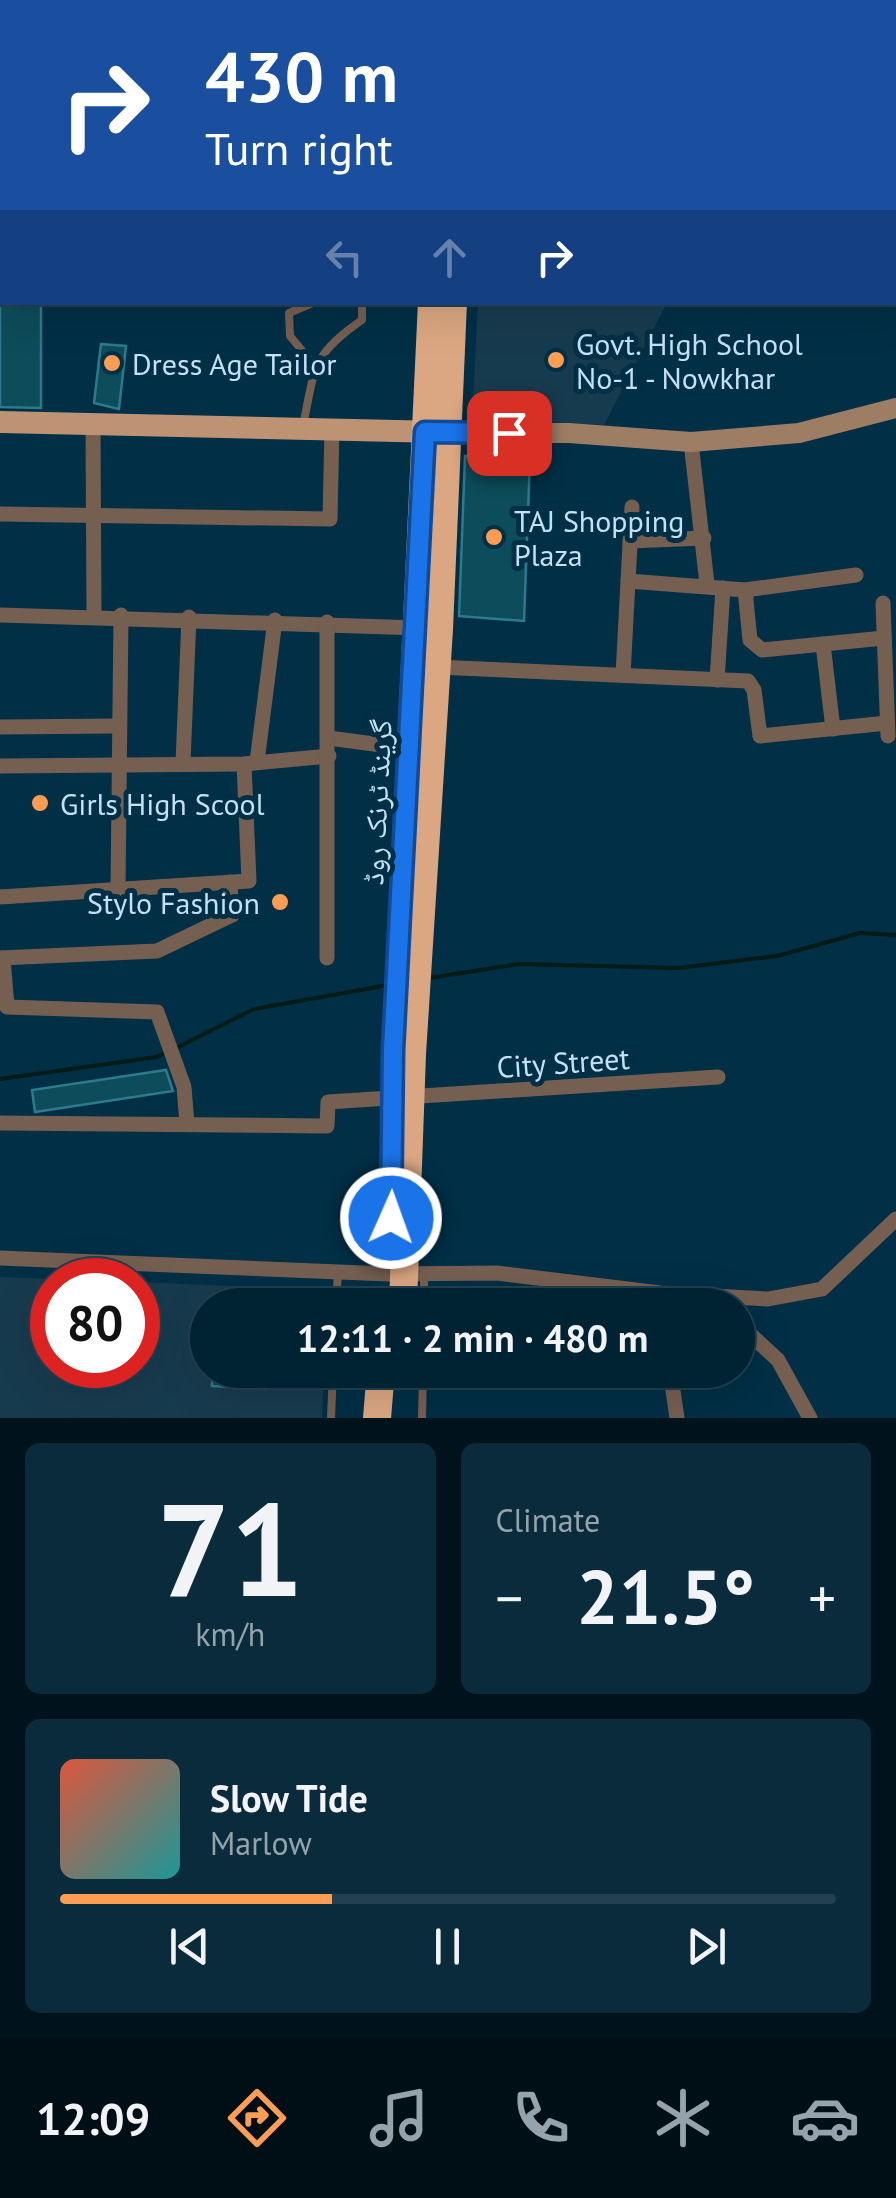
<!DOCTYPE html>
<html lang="en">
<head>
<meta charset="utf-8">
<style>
  :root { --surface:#002334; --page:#0a2b3c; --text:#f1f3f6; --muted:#95a4ac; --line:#22404f; --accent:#fc9d53 }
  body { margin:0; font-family:"PT Sans","Noto Naskh Arabic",sans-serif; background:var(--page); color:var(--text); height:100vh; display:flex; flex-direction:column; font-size:38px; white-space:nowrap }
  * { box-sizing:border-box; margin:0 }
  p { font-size:32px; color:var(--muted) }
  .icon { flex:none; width:55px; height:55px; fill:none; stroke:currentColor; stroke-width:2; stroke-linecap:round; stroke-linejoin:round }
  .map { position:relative; height:1418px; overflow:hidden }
  .details { display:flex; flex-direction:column; gap:25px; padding:25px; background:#00131d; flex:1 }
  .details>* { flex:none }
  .guide { position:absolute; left:0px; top:0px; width:898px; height:305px; box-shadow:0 10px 40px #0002,0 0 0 2px var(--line); background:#1a4fa0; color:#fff; overflow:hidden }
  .speed { position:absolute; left:30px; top:1258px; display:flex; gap:20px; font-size:50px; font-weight:700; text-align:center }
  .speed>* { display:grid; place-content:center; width:130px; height:130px; border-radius:50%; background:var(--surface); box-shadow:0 10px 40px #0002,0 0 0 2px var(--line); line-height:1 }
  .speed .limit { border:15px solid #d22; background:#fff; color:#111 }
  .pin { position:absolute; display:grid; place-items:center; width:85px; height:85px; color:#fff; margin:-42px; border-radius:20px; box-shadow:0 5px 15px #0006 }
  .me { position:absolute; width:110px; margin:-55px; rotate:2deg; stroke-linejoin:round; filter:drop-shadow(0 0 8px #0008) }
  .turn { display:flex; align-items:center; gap:35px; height:210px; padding:0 40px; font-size:45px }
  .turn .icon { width:130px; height:130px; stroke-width:2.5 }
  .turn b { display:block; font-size:70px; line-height:85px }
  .lanes { display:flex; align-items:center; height:95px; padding:0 40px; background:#0003; justify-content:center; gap:50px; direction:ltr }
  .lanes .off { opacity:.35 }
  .big { font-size:75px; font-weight:800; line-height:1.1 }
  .details .tile { flex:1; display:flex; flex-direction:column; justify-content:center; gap:15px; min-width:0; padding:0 35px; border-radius:15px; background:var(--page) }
  .details .dial { align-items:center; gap:0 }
  .dial b { font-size:130px; line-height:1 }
  .song { display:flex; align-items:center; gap:30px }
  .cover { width:120px; height:120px; border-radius:15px; background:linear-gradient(135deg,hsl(10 70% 55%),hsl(180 70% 35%)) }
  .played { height:10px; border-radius:5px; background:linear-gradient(90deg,var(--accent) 35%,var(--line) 35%) }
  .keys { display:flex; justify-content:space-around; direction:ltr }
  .heat { display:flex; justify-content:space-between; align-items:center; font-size:55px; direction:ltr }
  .details .tiles { flex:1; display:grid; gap:25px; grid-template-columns:1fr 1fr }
  .tile:last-child { grid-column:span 2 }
  .trip { position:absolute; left:190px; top:1288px; width:565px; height:100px; border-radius:50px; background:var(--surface); box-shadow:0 10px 40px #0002,0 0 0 2px var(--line); font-weight:800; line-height:100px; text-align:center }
  .dock { display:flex; height:160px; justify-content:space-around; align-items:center; background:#000e15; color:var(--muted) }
  .dock .icon { width:70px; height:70px }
  .dock .active { color:var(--accent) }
  .dock b { font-size:45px; color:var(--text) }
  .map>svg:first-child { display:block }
</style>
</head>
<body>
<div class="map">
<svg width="896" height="1418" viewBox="0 0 896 1418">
  <rect width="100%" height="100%" fill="#002f46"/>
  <g fill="#173b4e">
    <path d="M478,303V302L667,303L604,425L472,418Z"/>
    <path d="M0,1277L81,1280H52V1365H138V1282L328,1290L327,1305H208V1370H324L322,1418H0Z"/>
  </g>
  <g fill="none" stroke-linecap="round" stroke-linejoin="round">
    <g stroke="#041b16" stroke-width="4">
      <path d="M429,978L520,964L678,968L777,956L860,933L896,935"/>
      <path d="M176,1048L254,1009L405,982"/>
      <path d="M0,1079L156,1057L167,1052"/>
    </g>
  </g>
  <g fill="#0d4c5a" stroke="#2d7a8d" stroke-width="2.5">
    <path d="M0,302H41V408L0,407Z"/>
    <path d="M101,344L126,346L119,409L94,403Z"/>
    <path d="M465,456L530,458L524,621L459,616Z"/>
    <path d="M166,1070L173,1091L35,1112L32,1090Z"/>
    <path d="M212,1370H265L264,1389L212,1386Z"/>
  </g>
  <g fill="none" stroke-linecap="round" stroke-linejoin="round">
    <g stroke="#755f51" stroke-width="8">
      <path d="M315,302L289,313L290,336L315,366"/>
      <path d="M303,426C315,368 311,355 362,320V302"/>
      <path d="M336,1305L338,1273"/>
      <path d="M424,1305V1275"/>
      <path d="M331,1418L333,1370"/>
      <path d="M422,1418L423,1370"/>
    </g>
    <g stroke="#755f51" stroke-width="15">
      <path d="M298,0L308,2"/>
      <path d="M0,97H2"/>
      <path d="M93,427L94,614"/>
      <path d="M691,442L707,584"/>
      <path d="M0,514L330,519L332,427"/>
      <path d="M630,541L704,538"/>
      <path d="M628,581L745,590L856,575"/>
      <path d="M745,590L750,640L762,650L884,638"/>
      <path d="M883,603L888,736"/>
      <path d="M0,615L420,628"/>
      <path d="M823,644L833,729"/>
      <path d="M436,667L748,681L754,690L760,736L887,723"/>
      <path d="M623,675L632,507"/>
      <path d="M717,680L723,588"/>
      <path d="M0,727L118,726"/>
      <path d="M329,738L411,749"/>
      <path d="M257,762L275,620"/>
      <path d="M183,763L189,617"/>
      <path d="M0,766L244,764L329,756"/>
      <path d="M118,888L121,615"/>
      <path d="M0,897L249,881L244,764"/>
      <path d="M0,958L157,951L232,915L230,882"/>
      <path d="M3,958L7,1007L157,1012L184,1087L187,1124"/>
      <path d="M327,958V622"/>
      <path d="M0,1123L327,1126L328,1102L718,1077"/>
      <path d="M0,1258L388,1274L497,1273L660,1293L768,1299L822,1289L896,1219"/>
      <path d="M738,1323L778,1360L810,1418"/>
      <path d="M670,1370L677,1418"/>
    </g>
    <path stroke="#9e7d65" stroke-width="20" d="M448,433H569L691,442L799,433L896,408"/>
    <path stroke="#be9374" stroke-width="22" d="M0,422L440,432"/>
    <g stroke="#dba782" stroke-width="28">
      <path d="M449,2V0"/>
      <path d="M409,790L432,302"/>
      <path d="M403,1305L412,1054L439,629L453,302"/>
      <path d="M377,1418L381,1370"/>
    </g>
  </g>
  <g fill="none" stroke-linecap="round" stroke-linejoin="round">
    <g stroke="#114b97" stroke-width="25">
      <path id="route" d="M391,1218L393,1050L425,432L509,433"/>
    </g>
    <use href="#route" stroke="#1a73e8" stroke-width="18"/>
  </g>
  <g fill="#fc9d53" stroke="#002f46" stroke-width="4">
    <circle cx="556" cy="360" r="10"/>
    <circle cx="112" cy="363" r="10"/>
    <circle cx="494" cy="537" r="10"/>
    <circle cx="40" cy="803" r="10"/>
    <circle cx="280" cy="902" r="10"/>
  </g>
  <g text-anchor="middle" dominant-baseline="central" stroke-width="10" stroke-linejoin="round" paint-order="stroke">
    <g font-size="30" fill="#c4e1f4" stroke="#002f46" text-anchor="start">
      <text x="576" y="343">Govt. High School<tspan x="576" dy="34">No-1 - Nowkhar</tspan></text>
      <text x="132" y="363">Dress Age Tailor</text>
      <text x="514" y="520">TAJ Shopping<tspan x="514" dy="34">Plaza</tspan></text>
      <text x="60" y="803">Girls High Scool</text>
      <text x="260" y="902" text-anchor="end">Stylo Fashion</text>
    </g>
    <g font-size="30" fill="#c4e1f4" stroke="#002f46">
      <text transform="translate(376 802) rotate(-87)">گرینڈ ٹرنک روڈ</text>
      <text transform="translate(563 1062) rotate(-4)">City Street</text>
    </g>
  </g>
</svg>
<div class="speed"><div class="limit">80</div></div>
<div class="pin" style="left:509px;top:433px;background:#d93025"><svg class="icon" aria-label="arrive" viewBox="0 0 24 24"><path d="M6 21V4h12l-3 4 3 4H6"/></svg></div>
<svg class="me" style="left:391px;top:1218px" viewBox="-20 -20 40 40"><circle r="17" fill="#1a73e8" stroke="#fff" stroke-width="3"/><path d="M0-11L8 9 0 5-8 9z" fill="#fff"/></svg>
<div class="trip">12:11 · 2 min · 480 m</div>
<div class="guide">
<div class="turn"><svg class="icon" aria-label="right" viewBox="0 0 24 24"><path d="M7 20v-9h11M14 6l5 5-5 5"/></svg><div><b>430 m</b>Turn right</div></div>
<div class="lanes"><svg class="icon off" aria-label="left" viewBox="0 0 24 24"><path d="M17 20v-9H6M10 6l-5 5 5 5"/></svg><svg class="icon off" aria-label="ahead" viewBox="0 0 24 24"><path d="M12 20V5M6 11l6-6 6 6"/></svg><svg class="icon" aria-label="right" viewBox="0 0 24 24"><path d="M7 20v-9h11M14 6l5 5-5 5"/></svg></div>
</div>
</div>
<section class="details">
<div class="tiles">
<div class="tile dial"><b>71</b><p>km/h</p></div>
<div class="tile"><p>Climate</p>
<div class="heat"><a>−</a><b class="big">21.5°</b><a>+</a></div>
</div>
<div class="tile">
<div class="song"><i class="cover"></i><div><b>Slow Tide</b><p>Marlow</p></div></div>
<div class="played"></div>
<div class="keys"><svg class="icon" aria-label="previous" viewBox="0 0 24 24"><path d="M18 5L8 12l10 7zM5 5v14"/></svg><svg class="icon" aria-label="pause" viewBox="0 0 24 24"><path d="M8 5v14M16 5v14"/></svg><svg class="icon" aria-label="next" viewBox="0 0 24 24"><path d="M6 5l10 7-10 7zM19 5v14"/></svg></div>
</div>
</div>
</section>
<nav class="dock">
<b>12:09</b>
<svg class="icon active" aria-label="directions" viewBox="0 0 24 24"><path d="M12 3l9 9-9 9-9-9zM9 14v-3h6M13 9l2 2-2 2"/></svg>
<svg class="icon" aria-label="music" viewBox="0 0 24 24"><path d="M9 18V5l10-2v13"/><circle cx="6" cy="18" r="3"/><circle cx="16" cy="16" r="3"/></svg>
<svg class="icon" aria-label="phone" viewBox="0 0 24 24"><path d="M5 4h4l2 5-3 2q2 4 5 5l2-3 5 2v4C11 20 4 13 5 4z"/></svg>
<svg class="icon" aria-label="climate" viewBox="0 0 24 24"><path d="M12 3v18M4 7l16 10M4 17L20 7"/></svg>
<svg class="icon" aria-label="car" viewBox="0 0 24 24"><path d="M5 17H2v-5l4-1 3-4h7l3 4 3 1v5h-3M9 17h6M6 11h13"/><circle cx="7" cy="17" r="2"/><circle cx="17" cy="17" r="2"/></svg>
</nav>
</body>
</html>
